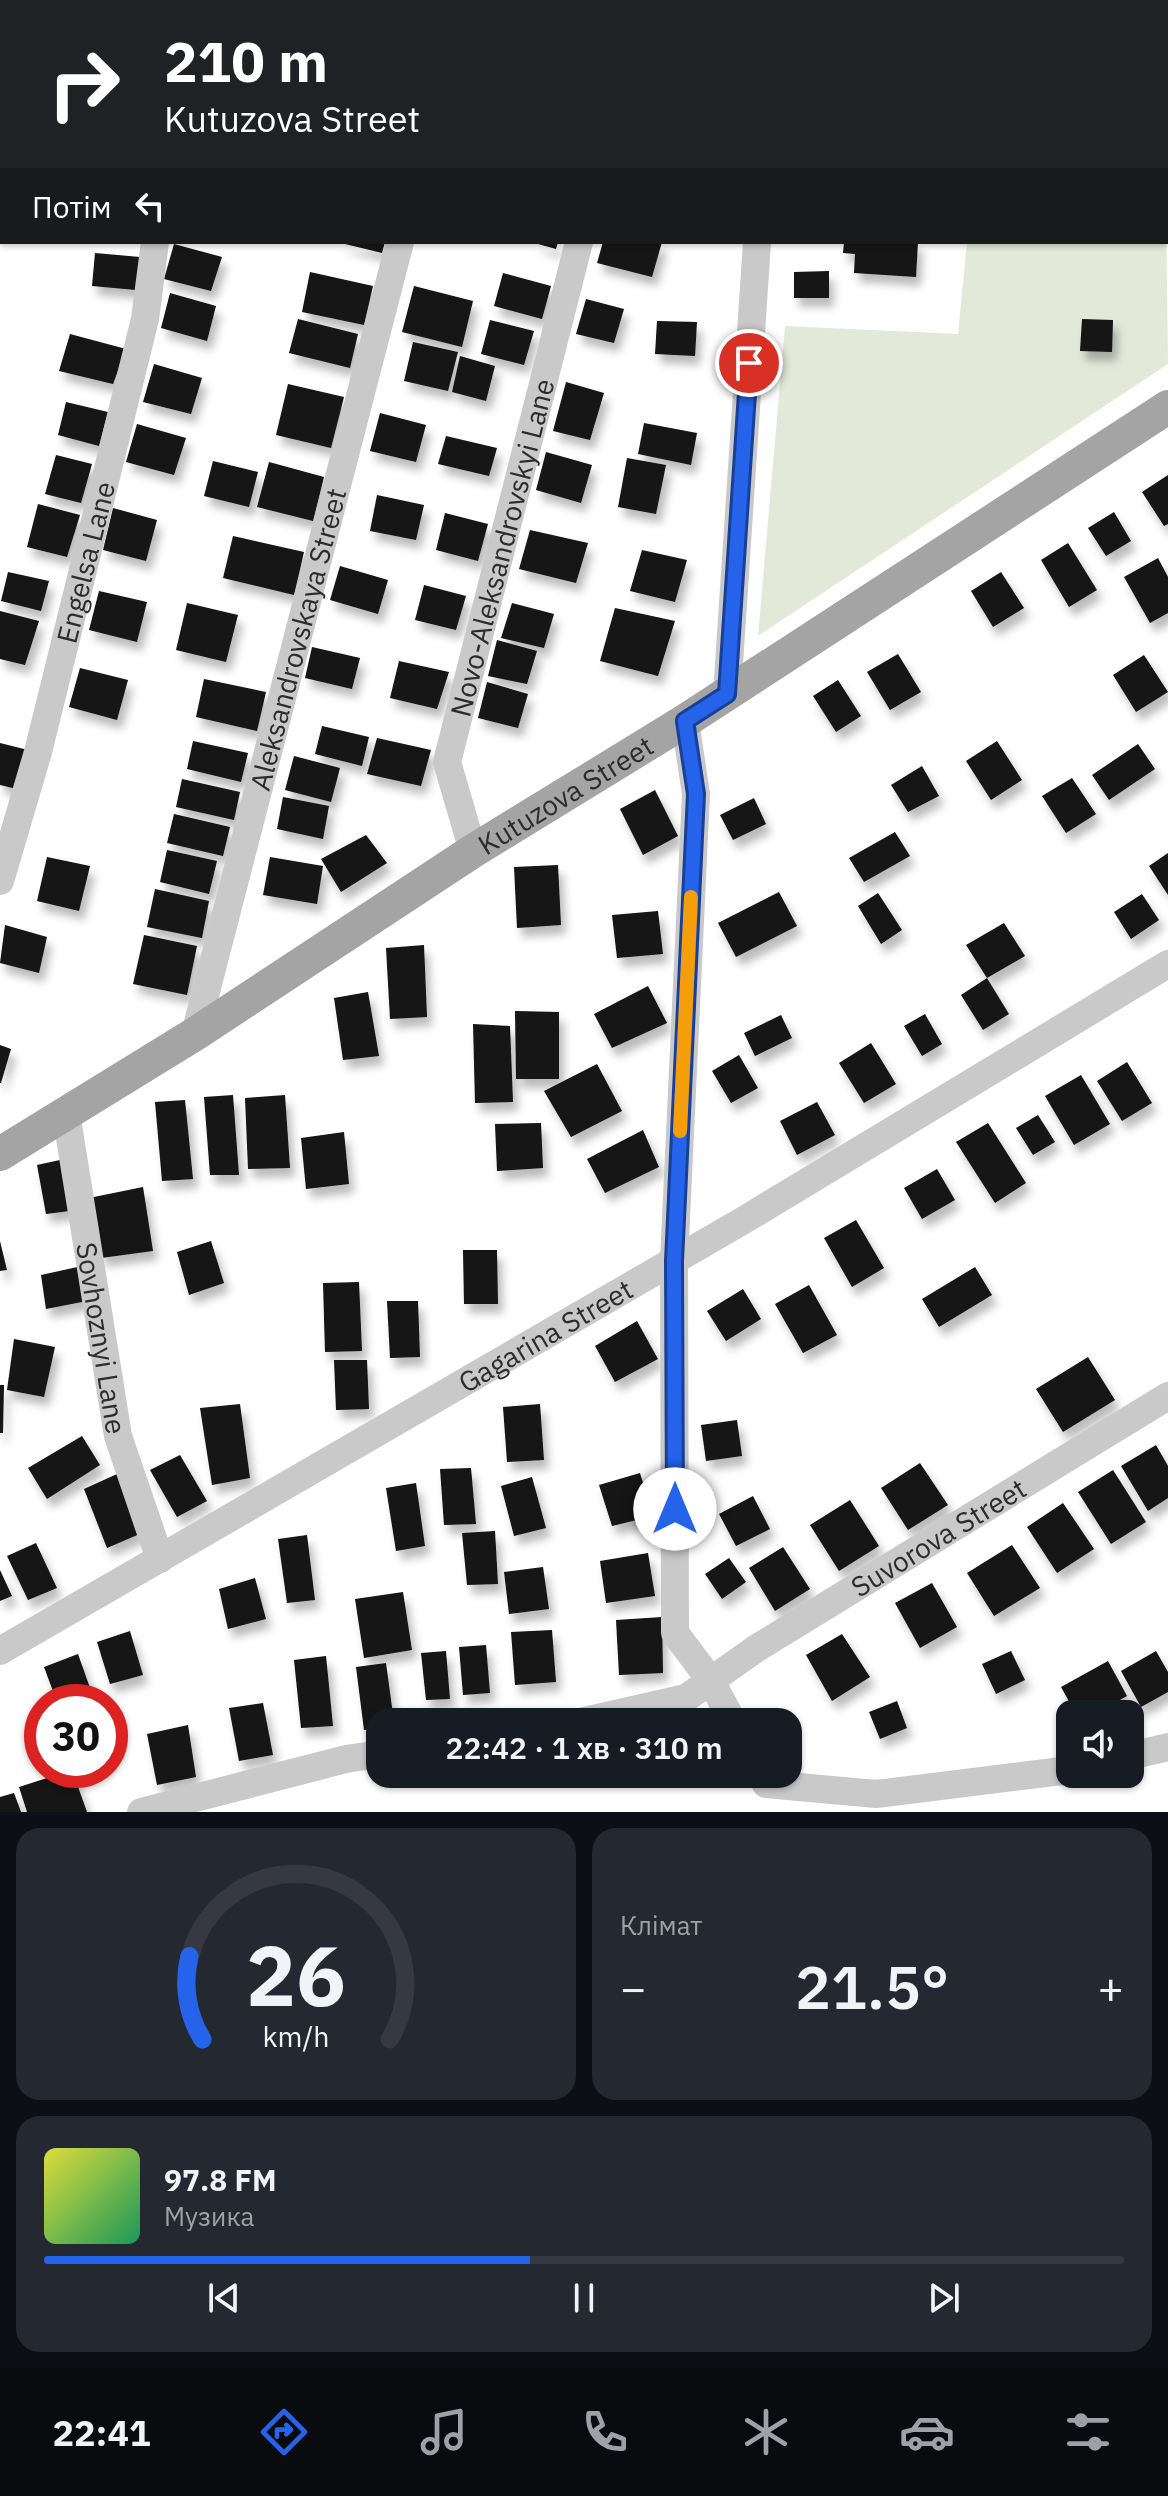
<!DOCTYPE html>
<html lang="uk">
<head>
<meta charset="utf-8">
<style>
  :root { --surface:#171b24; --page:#242831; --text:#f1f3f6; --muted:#9ea1a6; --line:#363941; --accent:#2563eb }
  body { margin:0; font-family:"IBM Plex Sans",sans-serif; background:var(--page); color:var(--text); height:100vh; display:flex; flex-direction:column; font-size:30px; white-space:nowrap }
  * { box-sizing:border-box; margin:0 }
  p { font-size:26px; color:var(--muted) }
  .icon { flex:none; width:44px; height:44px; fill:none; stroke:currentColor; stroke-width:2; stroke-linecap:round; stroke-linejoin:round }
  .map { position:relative; height:1812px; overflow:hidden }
  .drawer { display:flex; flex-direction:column; gap:16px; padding:16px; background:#0d0f14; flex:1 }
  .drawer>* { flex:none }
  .guide { position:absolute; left:0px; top:0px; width:1168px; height:244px; box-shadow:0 2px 6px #0004; background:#202124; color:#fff; overflow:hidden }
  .fabs { position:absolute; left:1056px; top:1700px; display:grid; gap:16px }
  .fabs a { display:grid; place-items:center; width:88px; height:88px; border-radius:16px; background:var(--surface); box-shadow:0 2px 6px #0004; font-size:40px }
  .speed { position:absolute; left:24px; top:1684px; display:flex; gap:16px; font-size:40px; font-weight:700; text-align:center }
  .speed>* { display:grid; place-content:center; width:104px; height:104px; border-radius:50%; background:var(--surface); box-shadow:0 2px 6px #0004; line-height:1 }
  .speed .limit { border:12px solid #d22; background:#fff; color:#111 }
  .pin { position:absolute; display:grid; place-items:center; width:68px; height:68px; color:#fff; margin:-34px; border:4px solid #fff; border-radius:50%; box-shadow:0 2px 8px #0007 }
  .me { position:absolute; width:88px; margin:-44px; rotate:0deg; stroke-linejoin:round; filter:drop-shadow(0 0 6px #0008) }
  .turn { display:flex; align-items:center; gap:28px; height:168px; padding:0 32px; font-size:36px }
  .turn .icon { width:104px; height:104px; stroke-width:2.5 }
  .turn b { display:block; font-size:56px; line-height:68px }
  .then { display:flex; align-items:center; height:76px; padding:0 32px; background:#0003; gap:16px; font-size:30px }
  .big { font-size:60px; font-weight:600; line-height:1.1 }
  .drawer .card { flex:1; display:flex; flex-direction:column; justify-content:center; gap:12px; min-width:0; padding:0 28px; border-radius:24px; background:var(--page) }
  .drawer .dial { align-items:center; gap:0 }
  .dial svg { height:208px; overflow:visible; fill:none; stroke:var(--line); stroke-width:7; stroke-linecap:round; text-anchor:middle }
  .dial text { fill:var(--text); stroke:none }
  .song { display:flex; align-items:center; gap:24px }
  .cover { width:96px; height:96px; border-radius:12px; background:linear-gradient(135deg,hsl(60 70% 55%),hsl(150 70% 35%)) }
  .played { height:8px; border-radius:4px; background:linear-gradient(90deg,var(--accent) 45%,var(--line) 45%) }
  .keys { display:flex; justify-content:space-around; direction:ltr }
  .heat { display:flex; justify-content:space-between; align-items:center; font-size:44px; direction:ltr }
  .drawer .tiles { flex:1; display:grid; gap:16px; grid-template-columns:1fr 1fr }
  .card:last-child { grid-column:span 2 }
  .trip { position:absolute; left:366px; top:1708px; width:436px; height:80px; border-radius:24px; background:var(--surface); box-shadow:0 2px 6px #0004; font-weight:600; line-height:80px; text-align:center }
  .tabs { display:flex; height:128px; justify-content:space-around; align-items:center; background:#090b0e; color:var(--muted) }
  .tabs .icon { width:56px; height:56px }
  .tabs .on { color:var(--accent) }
  .tabs b { font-size:36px; color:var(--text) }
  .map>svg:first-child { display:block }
</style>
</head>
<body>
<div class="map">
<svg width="1168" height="1812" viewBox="0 0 1168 1812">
  <defs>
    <filter id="shadow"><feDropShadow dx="5" dy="9" stdDeviation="4" flood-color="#0004"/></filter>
  </defs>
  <rect width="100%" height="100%" fill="#fff"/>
  <path fill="#e2e9d9" d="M1166,204L1168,364L758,636L785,326L958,334L967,242H1166Z"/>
  <g fill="#131313" filter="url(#shadow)">
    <path d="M337,242H385L382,253Z"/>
    <path d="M531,242H558L556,249Z"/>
    <path d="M603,242H662L652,277L597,263Z"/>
    <path d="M844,242H918L916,277L854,273L855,254L843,253Z"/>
    <path d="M174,244L222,257L211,291L164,279Z"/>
    <path d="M95,253L140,257L136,290L92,286Z"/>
    <path d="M829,271V298H794V272Z"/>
    <path d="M310,272L373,286L364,325L302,312Z"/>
    <path d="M503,273L551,286L542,319L494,306Z"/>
    <path d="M414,286L473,301L462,347L402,332Z"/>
    <path d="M170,293L216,306L207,341L161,328Z"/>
    <path d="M586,299L624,309L614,343L576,334Z"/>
    <path d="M298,319L358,334L350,368L289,353Z"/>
    <path d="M1082,319L1113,320L1112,352L1080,351Z"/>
    <path d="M490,320L534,331L524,365L481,354Z"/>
    <path d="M657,321L697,322L695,356L655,354Z"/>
    <path d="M70,334L126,349L113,384L59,371Z"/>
    <path d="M413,342L458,352L448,391L404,381Z"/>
    <path d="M460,356L495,366L486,401L452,392Z"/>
    <path d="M154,364L202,378L191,414L143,402Z"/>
    <path d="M566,382L604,393L590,440L553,431Z"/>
    <path d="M288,384L344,397L331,448L276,435Z"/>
    <path d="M66,402L108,412L99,446L58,435Z"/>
    <path d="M380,413L426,425L416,462L370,451Z"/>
    <path d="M644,423L697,433L691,465L638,454Z"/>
    <path d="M137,424L186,438L174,475L126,462Z"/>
    <path d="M446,436L497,448L489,476L438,464Z"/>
    <path d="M546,452L592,465L581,503L536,490Z"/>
    <path d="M56,455L92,464L81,503L45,494Z"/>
    <path d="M627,458L666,465L656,514L618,507Z"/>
    <path d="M213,461L258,472L249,507L204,496Z"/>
    <path d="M269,462L324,477L313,521L257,507Z"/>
    <path d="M1168,475V524L1164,526L1142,492Z"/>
    <path d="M377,495L424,505L416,540L370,531Z"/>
    <path d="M38,504L80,515L67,557L27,547Z"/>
    <path d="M113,508L157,520L146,561L103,550Z"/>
    <path d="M1114,512L1131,541L1106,556L1088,528Z"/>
    <path d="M445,513L488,524L478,561L436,550Z"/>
    <path d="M530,530L588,543L576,583L519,569Z"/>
    <path d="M233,536L304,552L294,595L223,578Z"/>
    <path d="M1068,543L1097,590L1069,607L1041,560Z"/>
    <path d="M642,550L687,560L675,602L630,591Z"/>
    <path d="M1158,558L1168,577V613L1150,623L1124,577Z"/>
    <path d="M340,566L388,580L378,614L330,600Z"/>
    <path d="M8,572L49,581L41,611L1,601Z"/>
    <path d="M1001,572L1024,608L993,627L971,591Z"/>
    <path d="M424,585L466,596L456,630L415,620Z"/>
    <path d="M99,591L147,602L137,642L89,630Z"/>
    <path d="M187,603L238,615L226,662L176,650Z"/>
    <path d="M512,603L554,614L544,648L501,638Z"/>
    <path d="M615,608L675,621L658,676L600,661Z"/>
    <path d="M0,611L39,621L25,665L0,659Z"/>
    <path d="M497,640L537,651L527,684L488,676Z"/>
    <path d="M312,647L360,658L352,689L305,678Z"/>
    <path d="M898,654L921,692L890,710L867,672Z"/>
    <path d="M1144,655L1168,692L1136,712L1113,675Z"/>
    <path d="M399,661L449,672L437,709L390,698Z"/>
    <path d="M80,668L128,680L117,720L69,707Z"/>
    <path d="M204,679L266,692L257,731L196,717Z"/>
    <path d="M838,680L861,716L836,732L813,696Z"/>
    <path d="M487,682L528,694L518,728L478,718Z"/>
    <path d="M322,726L369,737L362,766L315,754Z"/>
    <path d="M377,738L431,750L421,786L367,774Z"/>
    <path d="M193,741L248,753L241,782L187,769Z"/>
    <path d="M997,741L1022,780L991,800L966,761Z"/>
    <path d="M0,743L28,750L17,789L0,785Z"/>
    <path d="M1138,744L1155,769L1109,800L1092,775Z"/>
    <path d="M294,756L340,768L331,802L285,790Z"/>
    <path d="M922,766L939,796L908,812L891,785Z"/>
    <path d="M1072,778L1096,814L1066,833L1042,796Z"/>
    <path d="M182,779L240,792L234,820L176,807Z"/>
    <path d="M655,790L678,836L643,855L620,809Z"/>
    <path d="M283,797L329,806L323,839L277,829Z"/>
    <path d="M754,798L766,824L733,840L720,815Z"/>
    <path d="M174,814L230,827L223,856L167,843Z"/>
    <path d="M895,832L910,856L864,882L849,858Z"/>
    <path d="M366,835L387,863L341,892L321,859Z"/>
    <path d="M167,850L217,861L209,894L160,882Z"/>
    <path d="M1168,853V895L1149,866Z"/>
    <path d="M47,857L90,866L79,911L37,901Z"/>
    <path d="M270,857L323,866L317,904L263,895Z"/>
    <path d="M558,865L561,925L517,928L514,867Z"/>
    <path d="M155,889L209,901L202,938L147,927Z"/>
    <path d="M779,892L797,926L736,957L718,923Z"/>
    <path d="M878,893L902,930L881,944L858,906Z"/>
    <path d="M1142,894L1159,920L1131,939L1114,912Z"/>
    <path d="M658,911L663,954L617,958L612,915Z"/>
    <path d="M1004,923L1025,956L987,978L966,945Z"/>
    <path d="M5,925L47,937L39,973L0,963Z"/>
    <path d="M144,935L197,946L187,995L133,984Z"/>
    <path d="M424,945L427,1017L390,1019L386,948Z"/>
    <path d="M987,978L1009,1014L983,1030L961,995Z"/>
    <path d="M648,986L667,1023L612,1048L594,1014Z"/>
    <path d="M368,992L379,1056L343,1060L334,998Z"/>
    <path d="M515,1011L559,1012V1079H516Z"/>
    <path d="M925,1014L942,1044L922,1056L904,1026Z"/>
    <path d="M781,1015L792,1038L755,1056L744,1033Z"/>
    <path d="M473,1024L510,1026L513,1102L475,1103Z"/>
    <path d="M871,1043L896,1084L864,1103L839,1063Z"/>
    <path d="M0,1045L11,1049L1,1083H0Z"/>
    <path d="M739,1055L758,1088L731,1103L712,1071Z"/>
    <path d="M1127,1062L1152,1103L1122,1121L1097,1081Z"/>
    <path d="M597,1064L622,1111L571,1137L544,1091Z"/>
    <path d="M1081,1075L1110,1124L1074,1145L1045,1096Z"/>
    <path d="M233,1095L239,1175H210L204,1097Z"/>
    <path d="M285,1095L290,1168L248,1169L245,1098Z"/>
    <path d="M185,1100L193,1179L162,1181L155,1102Z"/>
    <path d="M817,1102L835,1135L797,1155L780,1121Z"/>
    <path d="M1038,1115L1055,1142L1033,1155L1016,1128Z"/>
    <path d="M541,1123L543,1168L497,1171L495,1124Z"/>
    <path d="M988,1123L1026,1183L995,1203L956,1142Z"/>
    <path d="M643,1130L659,1167L605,1193L587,1159Z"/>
    <path d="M344,1132L349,1184L306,1189L301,1138Z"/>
    <path d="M69,1158L77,1210L46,1214L37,1165Z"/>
    <path d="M937,1169L955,1200L922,1219L904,1188Z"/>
    <path d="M143,1187L153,1251L101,1258L89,1198Z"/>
    <path d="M856,1220L884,1268L852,1287L824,1238Z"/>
    <path d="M0,1241L7,1270L0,1271Z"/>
    <path d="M211,1241L224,1283L189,1295L177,1252Z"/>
    <path d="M463,1250H497L498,1304H464Z"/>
    <path d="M82,1266L87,1301L46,1309L41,1275Z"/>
    <path d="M975,1267L992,1295L939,1327L922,1299Z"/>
    <path d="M359,1282L362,1351L325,1352L323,1283Z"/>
    <path d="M809,1285L837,1335L803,1353L775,1304Z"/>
    <path d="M743,1289L761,1319L726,1341L707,1311Z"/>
    <path d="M387,1301H418L420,1357L390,1358Z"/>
    <path d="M637,1321L658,1359L615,1382L595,1346Z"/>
    <path d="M14,1339L55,1347L44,1397L7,1390Z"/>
    <path d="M1088,1357L1115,1400L1063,1432L1036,1389Z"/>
    <path d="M334,1360H367L369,1409L336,1410Z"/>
    <path d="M0,1385H4L3,1433H0Z"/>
    <path d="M240,1404L250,1478L212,1485L200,1408Z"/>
    <path d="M540,1404L544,1460L507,1462L503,1407Z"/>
    <path d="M737,1420L742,1456L706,1461L701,1425Z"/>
    <path d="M82,1436L100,1465L47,1499L28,1468Z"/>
    <path d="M1156,1445L1168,1466V1498L1148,1511L1121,1466Z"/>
    <path d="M180,1455L207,1501L177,1517L150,1470Z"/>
    <path d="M920,1463L948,1505L908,1530L881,1488Z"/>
    <path d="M471,1468L476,1524L444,1525L440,1469Z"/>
    <path d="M1113,1470L1146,1522L1111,1544L1078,1492Z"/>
    <path d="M640,1473L653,1516L612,1526L599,1485Z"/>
    <path d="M117,1474L142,1533L107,1548L84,1489Z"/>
    <path d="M532,1477L546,1528L514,1536L501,1486Z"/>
    <path d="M416,1483L425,1546L396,1551L386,1488Z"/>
    <path d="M753,1496L770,1529L736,1546L719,1514Z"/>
    <path d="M850,1500L879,1546L839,1571L810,1525Z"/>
    <path d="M1063,1503L1094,1549L1057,1573L1027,1527Z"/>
    <path d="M495,1531L498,1584L467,1585L462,1533Z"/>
    <path d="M307,1535L315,1600L287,1603L278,1539Z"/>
    <path d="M36,1543L57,1588L28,1600L7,1556Z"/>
    <path d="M1012,1545L1040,1588L994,1616L967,1573Z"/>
    <path d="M783,1547L810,1589L775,1611L749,1568Z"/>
    <path d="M648,1553L655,1596L606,1603L600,1561Z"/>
    <path d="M729,1558L746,1582L722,1599L705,1574Z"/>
    <path d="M543,1567L549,1609L509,1614L504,1572Z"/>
    <path d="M0,1570L12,1596L0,1601Z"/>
    <path d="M255,1578L266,1619L228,1629L219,1589Z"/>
    <path d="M932,1583L957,1627L920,1648L895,1603Z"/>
    <path d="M403,1592L412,1650L364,1658L355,1599Z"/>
    <path d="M662,1617L663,1673L619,1675L616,1620Z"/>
    <path d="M552,1630L556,1682L515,1685L511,1632Z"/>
    <path d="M130,1631L143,1675L110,1684L97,1642Z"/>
    <path d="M842,1634L870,1677L832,1701L806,1655Z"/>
    <path d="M486,1645L490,1693L463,1695L459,1647Z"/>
    <path d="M446,1651L450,1699L426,1700L421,1653Z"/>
    <path d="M1011,1651L1025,1680L996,1694L982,1664Z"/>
    <path d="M1156,1651L1168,1672V1692L1141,1707L1121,1671Z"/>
    <path d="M78,1654L95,1702H57L44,1667Z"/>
    <path d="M326,1656L333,1726L301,1728L294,1660Z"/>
    <path d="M1108,1661L1127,1696L1094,1714H1076L1061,1687Z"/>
    <path d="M386,1663L394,1722H380V1728L364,1730L356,1667Z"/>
    <path d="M897,1701L907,1728L880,1739L869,1712Z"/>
    <path d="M263,1703L273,1755L239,1761L229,1708Z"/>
    <path d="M188,1725L196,1777L157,1785L147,1734Z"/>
    <path d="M72,1770L87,1812H27L19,1787Z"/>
    <path d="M14,1793L21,1812H0V1797Z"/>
  </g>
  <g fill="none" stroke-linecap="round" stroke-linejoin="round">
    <g stroke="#c9c9c9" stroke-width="28">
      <path d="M341,0L350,2"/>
      <path d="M160,2L161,0"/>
      <path d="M463,2V0"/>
      <path d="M772,2V0"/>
      <path d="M1166,178L1168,179"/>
      <path d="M727,694L757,242"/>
      <path d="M685,721L696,794L674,1261L675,1633L711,1681L733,1722"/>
      <path id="s1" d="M473,851L447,762L579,242"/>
      <path id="s2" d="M0,881L38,752L145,319L155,242"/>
      <path id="s3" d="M195,1034L400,242"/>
      <path id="s4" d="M66,1113L118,1436L160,1559"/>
      <path id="s5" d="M0,1651L744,1220L1168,964"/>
      <path id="s6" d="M580,1722L686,1698L757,1648L1168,1396"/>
      <path d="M1130,1756L1168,1747"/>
      <path d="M760,1774L766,1784L876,1794L1070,1770"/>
      <path d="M141,1812L346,1759L380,1754"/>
    </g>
    <path stroke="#a4a4a4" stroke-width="34" id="s7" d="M0,1154L195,1034L473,851L685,721L1168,407"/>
  </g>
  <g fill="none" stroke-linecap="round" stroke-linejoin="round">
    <g stroke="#184099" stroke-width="20">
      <path id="route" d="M675,1509L674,1261L696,794L685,721L727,694L749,363"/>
    </g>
    <use href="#route" stroke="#2563eb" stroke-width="14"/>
    <path stroke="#f59e0b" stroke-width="14" d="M680,1131L691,897"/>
  </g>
  <g text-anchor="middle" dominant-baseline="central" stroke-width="8" stroke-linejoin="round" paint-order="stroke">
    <g font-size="28" fill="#2c2c2c" stroke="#fff">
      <text stroke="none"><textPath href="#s1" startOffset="314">Novo-Aleksandrovskyi Lane</textPath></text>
      <text stroke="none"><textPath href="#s2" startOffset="330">Engelsa Lane</textPath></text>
      <text stroke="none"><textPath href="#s3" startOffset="408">Aleksandrovskaya Street</textPath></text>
      <text stroke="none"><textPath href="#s7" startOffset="670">Kutuzova Street</textPath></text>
      <text stroke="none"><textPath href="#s5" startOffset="630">Gagarina Street</textPath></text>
      <text stroke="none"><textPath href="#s4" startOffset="228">Sovhoznyi Lane</textPath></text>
      <text stroke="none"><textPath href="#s6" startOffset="408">Suvorova Street</textPath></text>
    </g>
  </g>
</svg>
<div class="fabs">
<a><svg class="icon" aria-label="sound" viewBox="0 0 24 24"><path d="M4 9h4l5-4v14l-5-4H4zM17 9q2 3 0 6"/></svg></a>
</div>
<div class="speed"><div class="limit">30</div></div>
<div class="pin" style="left:749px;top:363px;background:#d93025"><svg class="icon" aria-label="arrive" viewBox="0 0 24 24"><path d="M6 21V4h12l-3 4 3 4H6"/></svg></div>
<svg class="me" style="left:675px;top:1509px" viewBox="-20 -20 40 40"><circle r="19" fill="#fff"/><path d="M0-13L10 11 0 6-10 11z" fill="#2563eb"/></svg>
<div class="trip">22:42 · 1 хв · 310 m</div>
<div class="guide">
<div class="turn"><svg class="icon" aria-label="right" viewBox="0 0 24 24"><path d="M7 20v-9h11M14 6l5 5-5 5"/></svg><div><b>210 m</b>Kutuzova Street</div></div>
<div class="then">Потім<svg class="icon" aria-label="left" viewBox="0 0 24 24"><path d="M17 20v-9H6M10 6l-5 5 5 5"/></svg></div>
</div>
</div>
<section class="drawer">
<div class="tiles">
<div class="card dial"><svg viewBox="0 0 100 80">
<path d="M14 69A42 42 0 1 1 86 69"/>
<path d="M14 69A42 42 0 0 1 9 37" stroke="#2563eb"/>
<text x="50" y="56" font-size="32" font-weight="700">26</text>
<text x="50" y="72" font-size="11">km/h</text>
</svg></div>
<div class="card"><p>Клімат</p>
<div class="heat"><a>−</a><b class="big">21.5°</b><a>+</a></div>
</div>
<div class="card">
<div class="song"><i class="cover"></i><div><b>97.8 FM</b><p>Музика</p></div></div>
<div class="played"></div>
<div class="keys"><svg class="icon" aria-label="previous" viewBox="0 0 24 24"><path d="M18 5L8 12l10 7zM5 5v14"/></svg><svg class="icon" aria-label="pause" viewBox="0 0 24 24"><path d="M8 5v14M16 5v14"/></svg><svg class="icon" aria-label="next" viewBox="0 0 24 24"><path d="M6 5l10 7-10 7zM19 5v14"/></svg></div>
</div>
</div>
</section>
<nav class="tabs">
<b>22:41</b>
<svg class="icon on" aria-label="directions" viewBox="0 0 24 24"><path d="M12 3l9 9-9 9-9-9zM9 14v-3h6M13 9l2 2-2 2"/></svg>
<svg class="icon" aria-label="music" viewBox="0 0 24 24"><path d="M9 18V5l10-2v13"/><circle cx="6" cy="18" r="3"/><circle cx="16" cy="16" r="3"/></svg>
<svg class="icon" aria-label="phone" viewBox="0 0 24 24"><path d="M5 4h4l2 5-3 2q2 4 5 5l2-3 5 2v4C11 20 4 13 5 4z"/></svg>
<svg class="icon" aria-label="climate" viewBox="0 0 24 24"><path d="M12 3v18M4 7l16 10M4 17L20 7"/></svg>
<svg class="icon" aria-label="car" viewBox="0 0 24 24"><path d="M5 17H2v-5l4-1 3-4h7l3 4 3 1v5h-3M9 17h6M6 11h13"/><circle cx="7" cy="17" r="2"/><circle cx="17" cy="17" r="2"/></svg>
<svg class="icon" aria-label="filters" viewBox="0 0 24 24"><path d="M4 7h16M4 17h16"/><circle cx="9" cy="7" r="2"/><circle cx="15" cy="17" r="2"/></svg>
</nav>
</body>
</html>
